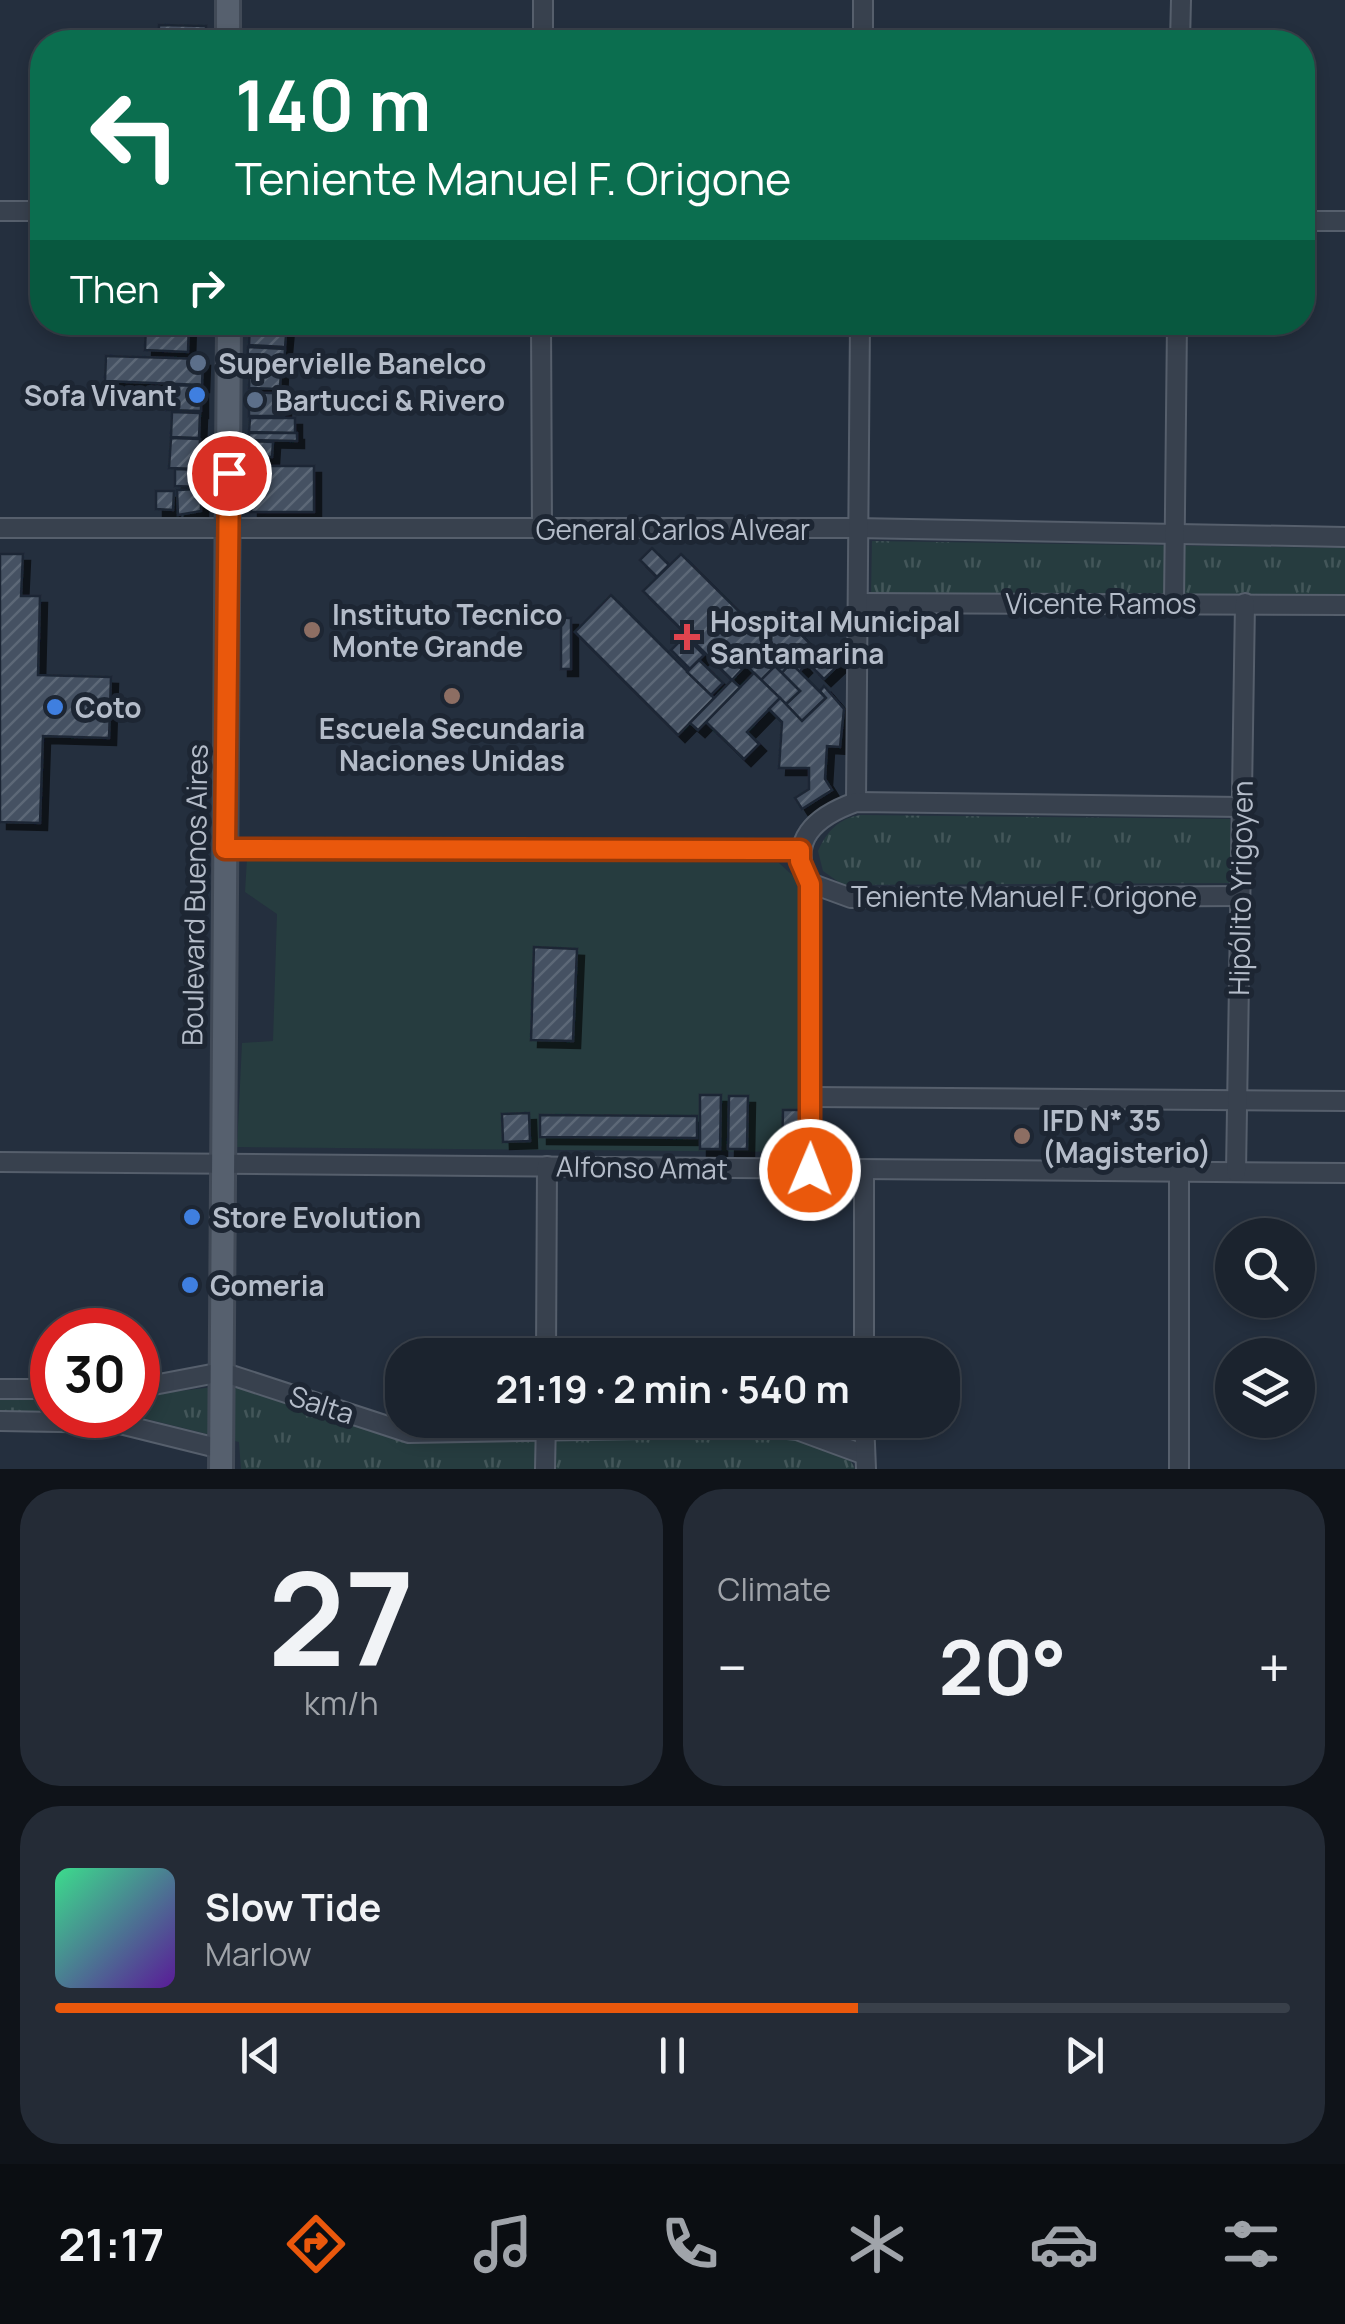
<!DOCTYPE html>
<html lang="en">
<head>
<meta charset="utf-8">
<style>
  :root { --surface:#1b232e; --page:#242b36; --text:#f1f3f6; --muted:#a0a4aa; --line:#39404a; --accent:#ea580c }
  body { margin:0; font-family:Manrope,sans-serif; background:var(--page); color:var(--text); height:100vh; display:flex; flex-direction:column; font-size:38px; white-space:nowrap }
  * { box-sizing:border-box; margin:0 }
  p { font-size:32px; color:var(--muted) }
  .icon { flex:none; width:55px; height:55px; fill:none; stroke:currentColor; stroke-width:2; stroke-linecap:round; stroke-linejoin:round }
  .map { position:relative; height:1469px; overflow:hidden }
  .sheet { display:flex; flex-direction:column; gap:20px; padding:20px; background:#0f1319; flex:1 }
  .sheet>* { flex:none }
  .hud { position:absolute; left:30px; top:30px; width:1285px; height:305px; border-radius:40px; box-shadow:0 5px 15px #0003,0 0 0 2px var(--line); background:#0b6e4f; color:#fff; overflow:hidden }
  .tools { position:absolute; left:1215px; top:1218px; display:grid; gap:20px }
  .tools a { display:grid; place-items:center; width:100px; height:100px; border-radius:50%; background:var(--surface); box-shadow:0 5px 15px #0003,0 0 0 2px var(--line); font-size:50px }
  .speed { position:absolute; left:30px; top:1308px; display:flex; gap:20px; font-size:50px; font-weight:700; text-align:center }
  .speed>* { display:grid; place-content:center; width:130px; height:130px; border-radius:50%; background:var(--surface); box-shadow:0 5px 15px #0003,0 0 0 2px var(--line); line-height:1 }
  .speed .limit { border:15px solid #d22; background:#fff; color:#111 }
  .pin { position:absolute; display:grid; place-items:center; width:85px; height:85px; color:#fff; margin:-42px; border:5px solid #fff; border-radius:50%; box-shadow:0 2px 10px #0007 }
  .me { position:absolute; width:110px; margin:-55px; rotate:1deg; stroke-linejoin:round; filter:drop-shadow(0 0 8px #0008) }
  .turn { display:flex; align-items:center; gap:35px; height:210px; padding:0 40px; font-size:45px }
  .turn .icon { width:130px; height:130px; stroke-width:2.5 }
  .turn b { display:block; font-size:70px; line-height:85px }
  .then { display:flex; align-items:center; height:95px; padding:0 40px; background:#0003; gap:20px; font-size:38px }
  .big { font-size:75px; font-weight:700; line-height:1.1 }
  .sheet .widget { flex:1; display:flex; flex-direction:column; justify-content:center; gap:15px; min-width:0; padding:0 35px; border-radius:40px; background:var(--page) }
  .sheet .dial { align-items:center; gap:0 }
  .dial b { font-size:130px; line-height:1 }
  .song { display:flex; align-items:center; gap:30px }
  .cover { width:120px; height:120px; border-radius:15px; background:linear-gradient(135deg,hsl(150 70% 55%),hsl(270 70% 35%)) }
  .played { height:10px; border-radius:5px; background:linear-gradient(90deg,var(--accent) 65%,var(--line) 65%) }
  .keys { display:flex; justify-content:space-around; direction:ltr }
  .heat { display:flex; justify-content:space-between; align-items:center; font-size:55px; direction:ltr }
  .sheet .tiles { flex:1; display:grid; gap:20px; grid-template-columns:1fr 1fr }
  .widget:last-child { grid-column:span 2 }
  .trip { position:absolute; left:385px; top:1338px; width:575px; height:100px; border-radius:40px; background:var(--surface); box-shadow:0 5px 15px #0003,0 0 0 2px var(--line); font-weight:700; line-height:100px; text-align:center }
  .menu { display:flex; height:160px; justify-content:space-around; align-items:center; background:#0b0e12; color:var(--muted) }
  .menu .icon { width:70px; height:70px }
  .menu .current { color:var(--accent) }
  .menu b { font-size:45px; color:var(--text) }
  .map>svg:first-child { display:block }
</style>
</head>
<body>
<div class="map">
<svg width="1345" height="1469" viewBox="0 0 1345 1469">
  <defs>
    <pattern id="park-tufts" width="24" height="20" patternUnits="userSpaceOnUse" patternTransform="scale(2.5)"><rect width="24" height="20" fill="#263c3f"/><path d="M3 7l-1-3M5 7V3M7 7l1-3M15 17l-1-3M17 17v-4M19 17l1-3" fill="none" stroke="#435659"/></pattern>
    <pattern id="building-hatch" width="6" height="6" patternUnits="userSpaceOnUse" patternTransform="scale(2.5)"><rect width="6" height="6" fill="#455162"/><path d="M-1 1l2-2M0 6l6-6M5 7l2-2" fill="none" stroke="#5d6877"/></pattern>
    <filter id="shadow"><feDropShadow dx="7" dy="7" stdDeviation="0" flood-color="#0009"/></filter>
  </defs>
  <rect width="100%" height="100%" fill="#242f3e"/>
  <g fill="url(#park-tufts)">
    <path d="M872,541L1345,548V598L871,596Z"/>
    <path d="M861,815L1230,819L1232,883L843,885L823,871L818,851C827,831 839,818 861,815Z"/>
    <path d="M239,1384L410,1437L768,1435C792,1440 846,1442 855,1469H241L239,1442L131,1415H138V1396Z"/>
    <rect x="0" y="1396" width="52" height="18"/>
  </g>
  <path fill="#263c3f" d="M247,858L779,863L801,883L803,1143L793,1152L237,1147L242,1043L273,1041L277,914L245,892Z"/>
  <g fill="url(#building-hatch)" stroke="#1f2835" stroke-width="2.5" filter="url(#shadow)">
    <path d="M159,25L206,26V42H158Z"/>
    <path d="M146,322H189L188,352L145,350Z"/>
    <path d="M250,323L287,324L285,347L249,345Z"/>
    <path d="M248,347L285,349L284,369L247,368Z"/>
    <path d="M106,356L203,359L202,385L105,381Z"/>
    <path d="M250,369L281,370L280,389L249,388Z"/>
    <path d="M168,385L201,386V411L167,410Z"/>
    <rect x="249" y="393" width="35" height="23"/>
    <path d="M172,412L200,413L199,438L171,437Z"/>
    <path d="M250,418H295V433L249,432Z"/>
    <path d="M249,433H297V441L249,440Z"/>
    <path d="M171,438L200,439L199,469L169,468Z"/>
    <path d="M249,441L273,442L272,457L248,456Z"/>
    <rect x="251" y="466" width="63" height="46"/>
    <path d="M175,469L201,470V487L175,486Z"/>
    <path d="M201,489V511L178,515L177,490Z"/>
    <path d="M156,491H174L173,510L156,509Z"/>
    <path d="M652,548L669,565L657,577L640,560Z"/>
    <path d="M0,554H23L21,596H40L38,675L111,677L109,738L43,736L40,823L0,822Z"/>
    <path d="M681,554L791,663L782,673L775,666L761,680L746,665L732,680L643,591Z"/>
    <path d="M611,595L714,698L678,735L575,632Z"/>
    <path d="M779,612L811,645L798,658L805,666L799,672L766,639L771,634L765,627Z"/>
    <rect x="561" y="618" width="10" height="51"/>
    <path d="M685,636L704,655L690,669L671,650Z"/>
    <path d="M830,650L842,662L824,679L813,668Z"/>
    <path d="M699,660L723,683L711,695L687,672Z"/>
    <path d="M791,663L826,698L802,721L786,704L800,691L782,673Z"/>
    <path d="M775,666L800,691L786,704L761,680Z"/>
    <path d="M754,673L780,698L747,732L759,744L744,759L706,722Z"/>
    <path d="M732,680L740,687L698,730L690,723Z"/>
    <path d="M824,686L844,709L840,747L827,746L825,779L832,790L802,809L795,798L809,789V768H779L782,722L769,709L780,698L802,721L826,698L820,691Z"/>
    <path d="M534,947L577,949L573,1041L531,1040Z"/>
    <path d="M700,1095H721L720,1149H700Z"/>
    <path d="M729,1096H748L747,1149H728Z"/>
    <path d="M783,1110H800L799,1143L794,1148L782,1147Z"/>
    <path d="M529,1113L530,1141L503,1142L502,1114Z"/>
    <path d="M540,1115L697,1116V1138L540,1137Z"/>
  </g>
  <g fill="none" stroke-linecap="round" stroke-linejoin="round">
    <g stroke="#565f6c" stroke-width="22">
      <g id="minor">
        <path d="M543,42V0"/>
        <path d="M863,42V0"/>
        <path d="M1180,42L1181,0"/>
        <path d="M0,211H42"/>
        <path d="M1302,221H1345"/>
        <path d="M541,322L542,530"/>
        <path d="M0,528H856L1345,537"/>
        <path d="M858,603L1345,605"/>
        <path d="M1174,603L1177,322"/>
        <path d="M856,802L860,322"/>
        <path d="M225,849L800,850"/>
        <path d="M810,883L851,898L1240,896"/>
        <path d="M811,1097L1345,1101"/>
        <path d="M0,1162L1345,1173"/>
        <path d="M810,1170V883C786,841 816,816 856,802L1241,807"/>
        <path d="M864,1171V1355"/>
        <path d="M1179,1172V1469"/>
        <path d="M1236,1172L1245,603"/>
        <path d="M546,1355L547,1166"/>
        <path d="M138,1388L222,1372L409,1433L769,1427L797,1430L865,1455"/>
        <path d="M0,1389H52"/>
        <path d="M864,1420L866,1469"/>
        <path d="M0,1421L116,1423L221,1449"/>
        <path d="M545,1469L546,1420"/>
      </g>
    </g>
    <g stroke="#414a57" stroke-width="28">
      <g id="major">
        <path d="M228,0V42"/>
        <path d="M221,1469L229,322"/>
      </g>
    </g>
    <use href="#minor" stroke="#38414e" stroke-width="18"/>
    <use href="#major" stroke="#56606e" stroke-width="22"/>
  </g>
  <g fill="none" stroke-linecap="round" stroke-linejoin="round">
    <g stroke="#983908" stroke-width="25">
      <path id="route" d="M229,473L225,849L800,850V861L810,884V1170"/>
    </g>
    <use href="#route" stroke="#ea580c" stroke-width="18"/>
  </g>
  <g fill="#5c6f8a" stroke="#1d2633" stroke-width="4">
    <circle cx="198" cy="363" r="10"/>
    <circle cx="255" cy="400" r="10"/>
  </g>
  <g fill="#3f7fe0" stroke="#1d2633" stroke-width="4">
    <circle cx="197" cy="395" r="10"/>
    <circle cx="55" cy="707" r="10"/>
    <circle cx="192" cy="1217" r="10"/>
    <circle cx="190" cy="1285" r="10"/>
  </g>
  <g fill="#8d6e63" stroke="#1d2633" stroke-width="4">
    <circle cx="312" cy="630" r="10"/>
    <circle cx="452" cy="696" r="10"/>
    <circle cx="1022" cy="1136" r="10"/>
  </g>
  <path fill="#e0444e" stroke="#1d2633" stroke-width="4" d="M682 622h10v10h10v10h-10v10h-10v-10h-10v-10h10z"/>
  <g text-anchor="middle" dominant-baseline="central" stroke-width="10" stroke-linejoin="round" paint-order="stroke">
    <g font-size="28" font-weight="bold" fill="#b4bcc9" stroke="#1d2633" text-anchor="start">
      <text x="218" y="363">Supervielle Banelco</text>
      <text x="177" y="395" text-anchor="end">Sofa Vivant</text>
      <text x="275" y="400">Bartucci &amp; Rivero</text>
      <text x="332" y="614">Instituto Tecnico<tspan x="332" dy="32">Monte Grande</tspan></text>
      <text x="710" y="621">Hospital Municipal<tspan x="710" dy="32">Santamarina</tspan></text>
      <text x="75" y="707">Coto</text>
      <text x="452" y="728" text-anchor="middle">Escuela Secundaria<tspan x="452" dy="32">Naciones Unidas</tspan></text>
      <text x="1042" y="1120">IFD N* 35<tspan x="1042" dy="32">(Magisterio)</tspan></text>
      <text x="212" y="1217">Store Evolution</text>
      <text x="210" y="1285">Gomeria</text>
    </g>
    <g font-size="28" fill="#b4bcc9" stroke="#1d2633">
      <text x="673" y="529">General Carlos Alvear</text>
      <text x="1101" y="603">Vicente Ramos</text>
      <text transform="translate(1240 888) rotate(-89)">Hipólito Yrigoyen</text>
      <text transform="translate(194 895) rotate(-89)">Boulevard Buenos Aires</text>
      <text x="1024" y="896">Teniente Manuel F. Origone</text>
      <text transform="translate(642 1167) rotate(1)">Alfonso Amat</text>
      <text transform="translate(322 1404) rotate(18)">Salta</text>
    </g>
  </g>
</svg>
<div class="tools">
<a><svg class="icon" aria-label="search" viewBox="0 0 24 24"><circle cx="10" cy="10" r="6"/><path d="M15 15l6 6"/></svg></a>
<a><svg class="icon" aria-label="layers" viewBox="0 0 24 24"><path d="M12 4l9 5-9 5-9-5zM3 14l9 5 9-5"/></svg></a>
</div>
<div class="speed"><div class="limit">30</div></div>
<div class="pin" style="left:229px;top:473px;background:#d93025"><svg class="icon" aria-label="arrive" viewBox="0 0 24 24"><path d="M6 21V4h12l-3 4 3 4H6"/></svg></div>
<svg class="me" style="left:810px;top:1170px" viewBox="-20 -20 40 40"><circle r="17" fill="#ea580c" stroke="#fff" stroke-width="3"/><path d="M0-11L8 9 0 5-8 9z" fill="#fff"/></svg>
<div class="trip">21:19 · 2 min · 540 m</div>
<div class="hud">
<div class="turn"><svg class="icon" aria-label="left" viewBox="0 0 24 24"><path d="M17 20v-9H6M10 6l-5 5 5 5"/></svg><div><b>140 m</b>Teniente Manuel F. Origone</div></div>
<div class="then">Then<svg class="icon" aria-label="right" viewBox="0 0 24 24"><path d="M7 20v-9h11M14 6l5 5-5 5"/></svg></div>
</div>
</div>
<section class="sheet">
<div class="tiles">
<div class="widget dial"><b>27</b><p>km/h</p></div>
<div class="widget"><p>Climate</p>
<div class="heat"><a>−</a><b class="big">20°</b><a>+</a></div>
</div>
<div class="widget">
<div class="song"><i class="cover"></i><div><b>Slow Tide</b><p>Marlow</p></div></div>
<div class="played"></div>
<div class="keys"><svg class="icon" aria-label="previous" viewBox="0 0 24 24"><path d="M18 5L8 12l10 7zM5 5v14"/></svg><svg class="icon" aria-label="pause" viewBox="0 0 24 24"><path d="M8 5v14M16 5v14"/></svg><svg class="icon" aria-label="next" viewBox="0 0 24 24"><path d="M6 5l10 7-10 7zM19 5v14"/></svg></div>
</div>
</div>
</section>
<nav class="menu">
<b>21:17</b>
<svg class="icon current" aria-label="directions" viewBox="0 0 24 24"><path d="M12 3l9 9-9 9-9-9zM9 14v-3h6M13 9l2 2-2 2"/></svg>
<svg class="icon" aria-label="music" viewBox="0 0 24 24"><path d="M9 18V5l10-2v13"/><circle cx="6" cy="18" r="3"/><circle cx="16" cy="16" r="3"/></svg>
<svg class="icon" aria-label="phone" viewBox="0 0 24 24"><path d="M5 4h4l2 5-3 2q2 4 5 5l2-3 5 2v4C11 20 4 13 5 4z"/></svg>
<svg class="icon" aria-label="climate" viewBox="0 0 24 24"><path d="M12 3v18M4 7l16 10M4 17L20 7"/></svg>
<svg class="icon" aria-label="car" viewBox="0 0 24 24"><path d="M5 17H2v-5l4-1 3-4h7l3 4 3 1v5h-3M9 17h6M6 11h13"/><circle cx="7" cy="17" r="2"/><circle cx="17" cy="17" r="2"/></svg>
<svg class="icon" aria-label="filters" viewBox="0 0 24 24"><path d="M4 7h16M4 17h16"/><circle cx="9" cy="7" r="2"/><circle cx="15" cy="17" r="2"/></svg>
</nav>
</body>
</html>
